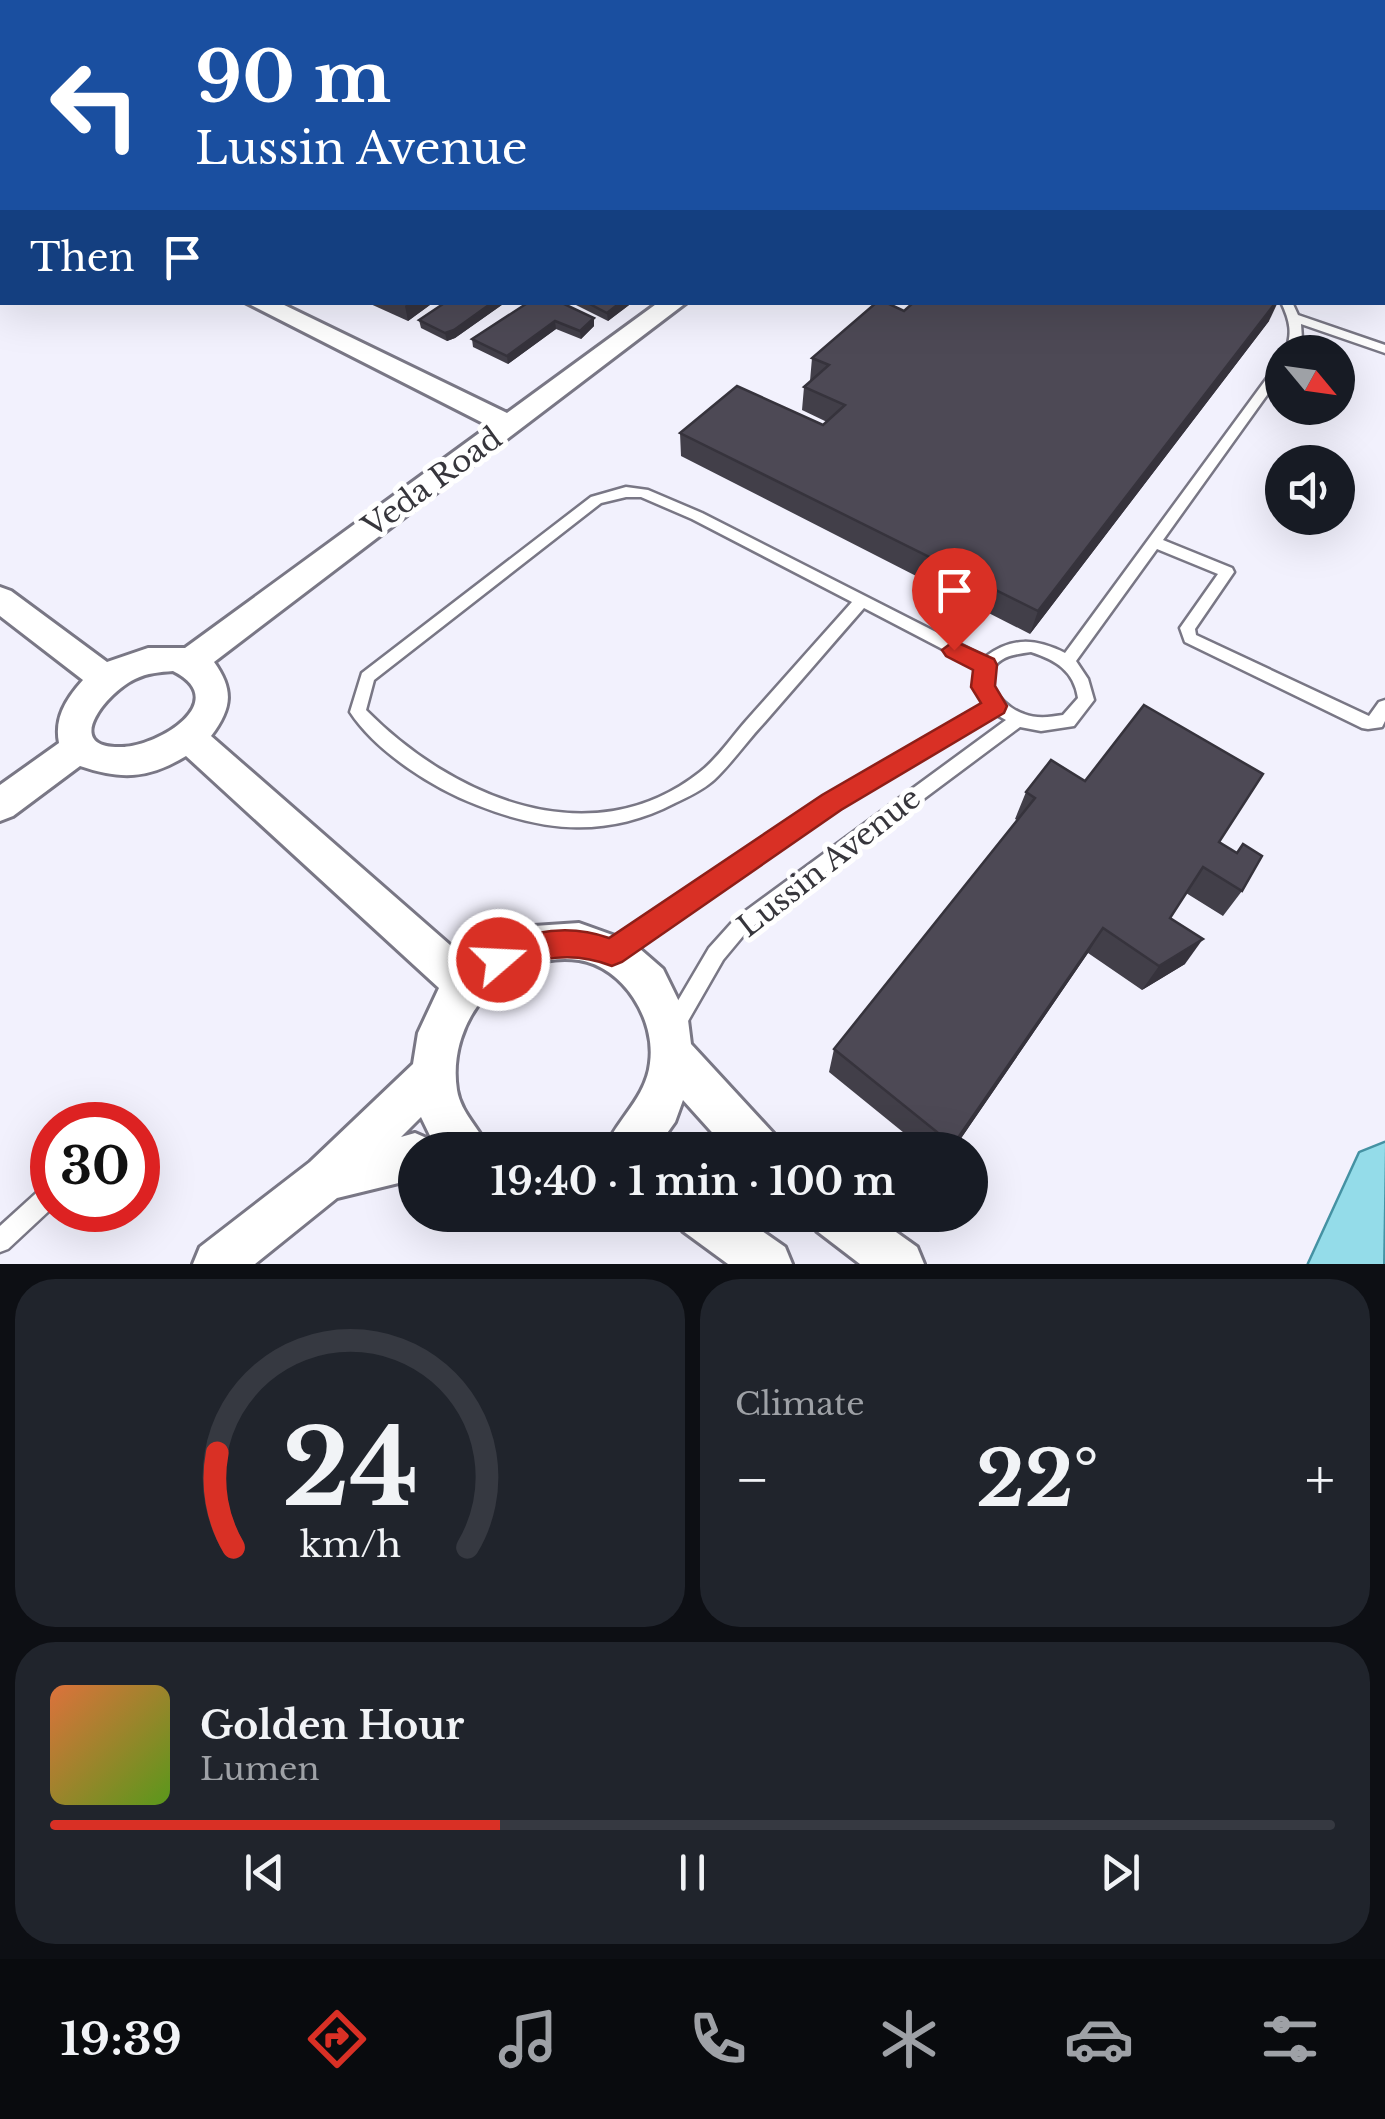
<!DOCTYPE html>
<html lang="en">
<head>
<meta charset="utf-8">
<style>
  :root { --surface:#171b24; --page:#20242c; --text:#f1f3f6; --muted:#9ea1a6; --line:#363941; --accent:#d93025 }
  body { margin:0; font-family:"Libre Baskerville",serif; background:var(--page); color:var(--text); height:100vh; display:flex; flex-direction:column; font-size:38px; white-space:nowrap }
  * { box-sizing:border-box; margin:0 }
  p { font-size:32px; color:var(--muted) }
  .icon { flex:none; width:55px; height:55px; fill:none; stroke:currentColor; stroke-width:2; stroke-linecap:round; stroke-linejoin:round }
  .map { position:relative; height:1264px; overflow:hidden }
  .sheet { display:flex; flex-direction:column; gap:15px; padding:15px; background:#0d0f14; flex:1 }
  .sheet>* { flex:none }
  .hud { position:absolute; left:0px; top:0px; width:1385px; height:305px; box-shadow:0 10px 40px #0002; background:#1a4fa0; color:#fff; overflow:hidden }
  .needle { width:65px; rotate:119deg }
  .controls { position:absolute; left:1265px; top:335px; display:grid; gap:20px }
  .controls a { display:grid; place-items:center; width:90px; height:90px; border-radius:50%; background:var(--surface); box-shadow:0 10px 40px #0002; font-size:50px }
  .speed { position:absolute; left:30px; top:1102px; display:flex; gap:20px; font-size:50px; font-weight:700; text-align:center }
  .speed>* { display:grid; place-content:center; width:130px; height:130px; border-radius:50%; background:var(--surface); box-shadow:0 10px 40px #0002; line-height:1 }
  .speed .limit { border:15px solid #d22; background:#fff; color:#111 }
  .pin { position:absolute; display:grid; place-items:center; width:85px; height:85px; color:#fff; margin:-102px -42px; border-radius:50% 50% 50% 0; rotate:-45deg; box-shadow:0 0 10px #0007 }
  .pin .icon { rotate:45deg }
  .me { position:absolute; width:110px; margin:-55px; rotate:71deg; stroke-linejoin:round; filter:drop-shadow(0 0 8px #0008) }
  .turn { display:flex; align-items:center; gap:35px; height:210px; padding:0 30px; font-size:45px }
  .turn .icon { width:130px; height:130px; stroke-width:2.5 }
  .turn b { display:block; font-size:70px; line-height:85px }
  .then { display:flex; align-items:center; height:95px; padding:0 30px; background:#0003; gap:20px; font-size:38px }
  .big { font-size:75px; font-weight:700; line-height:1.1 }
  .sheet .card { flex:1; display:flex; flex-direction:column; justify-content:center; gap:15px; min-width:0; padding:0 35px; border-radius:40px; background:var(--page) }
  .sheet .dial { align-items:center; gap:0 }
  .dial svg { height:260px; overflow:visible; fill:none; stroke:var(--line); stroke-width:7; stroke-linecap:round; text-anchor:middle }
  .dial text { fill:var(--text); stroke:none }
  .song { display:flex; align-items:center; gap:30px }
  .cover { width:120px; height:120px; border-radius:15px; background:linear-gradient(135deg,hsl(20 70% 55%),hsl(90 70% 35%)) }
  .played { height:10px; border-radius:5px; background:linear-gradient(90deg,var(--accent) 35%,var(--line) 35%) }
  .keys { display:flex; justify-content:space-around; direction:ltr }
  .heat { display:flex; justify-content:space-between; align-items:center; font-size:55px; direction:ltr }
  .sheet .tiles { flex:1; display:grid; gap:15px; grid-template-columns:1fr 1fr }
  .card:last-child { grid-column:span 2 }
  .trip { position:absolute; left:398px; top:1132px; width:590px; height:100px; border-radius:50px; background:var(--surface); box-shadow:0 10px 40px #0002; font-weight:700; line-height:100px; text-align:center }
  .tabs { display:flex; height:160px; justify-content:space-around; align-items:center; background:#090b0e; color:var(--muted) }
  .tabs .icon { width:70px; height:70px }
  .tabs .active { color:var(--accent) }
  .tabs b { font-size:45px; color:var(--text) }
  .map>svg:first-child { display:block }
</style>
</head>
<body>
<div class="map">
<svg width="1385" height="1264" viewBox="0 0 1385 1264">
  <rect width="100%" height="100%" fill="#f2f1fd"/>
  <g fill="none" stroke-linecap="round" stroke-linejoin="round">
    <g stroke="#797785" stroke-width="5">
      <g id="lane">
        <rect x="1382" y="34" width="3" height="8"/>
        <path d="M1382,81L1385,82V88L1382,87Z"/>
        <path d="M1382,164H1385V172L1382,171Z"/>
        <path d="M1281,302H1292L1298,315L1385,345V353L1301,324L1302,339L1297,352H1285C1293,334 1290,321 1281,302Z"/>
        <path d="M1282,362V374L1163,540L1232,568L1234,572L1195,629L1196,635L1369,716L1379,702L1385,700V721L1382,727L1368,729L1362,728L1185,642L1180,628L1218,574L1157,549L1076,661L1088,679L1094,700L1074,726L1041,731L1020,727L748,930L723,960L680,1035L673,1038L666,1035L663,1028L666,1021L709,948L736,918L1006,720L995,714L837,808L622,956L615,959L608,956L606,950L608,944L825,798L986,703C977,693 974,681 979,668L864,608C830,647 797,685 764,723C747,741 732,763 714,780C703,790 688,797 675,803C608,838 545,832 477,805C433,788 376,752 350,712L362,673L591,497L626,487L648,490L702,513L985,657C1012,637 1035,638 1065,653L1278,363ZM626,497H641L692,519L852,602C816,642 781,682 746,721C731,738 717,759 700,772C591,858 452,797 366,710L374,680L601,503ZM1031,652C1056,660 1074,671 1078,698L1063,715C1050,717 1037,719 1024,714C1008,709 981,686 995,666C1003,655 1019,654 1031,652Z"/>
        <path d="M52,1183V1208L8,1249L0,1252V1226L44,1186Z"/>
      </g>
    </g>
    <g stroke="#797785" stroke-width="6">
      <g id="street">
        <path d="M200,0H223L225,2H202Z"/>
        <path d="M1023,0H1049L1051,2H1025Z"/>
        <path d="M245,302H278L507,413L659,302H687L214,662C234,690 232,708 211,736L466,959L534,926L579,923L632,942L663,969L688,1020L691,1044L774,1134L781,1150H728L683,1100L675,1122L655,1150H604C617,1119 646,1098 650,1063C656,1020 624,967 579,960C505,950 446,1020 457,1090C461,1114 480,1128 489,1150H437L421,1117L401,1137L415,1133L431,1140L435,1150H415V1179L337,1198L255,1264H193L200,1247L310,1162L413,1064L418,1033L439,988L186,756C148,779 121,780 80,766L13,816L0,821V785L59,743C54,718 66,699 83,680L0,616V587L11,591L107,662L148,648H185L489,426ZM173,671C233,701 159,746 122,747C60,749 107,692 135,679C147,673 160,672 173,671Z"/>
        <path d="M676,1215H739L785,1247L792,1264H728L683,1231Z"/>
        <path d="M810,1215H872L917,1247L924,1264H860L817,1231Z"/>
      </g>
    </g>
    <g stroke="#797785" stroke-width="5">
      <path id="secondary" d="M2,142V160L0,161V143Z"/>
    </g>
    <g stroke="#4592a3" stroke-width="5">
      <path id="primary" d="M1385,1143L1383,1264H1309L1360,1153Z"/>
    </g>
    <use href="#lane" fill="#fff" fill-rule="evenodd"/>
    <use href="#street" fill="#fff" fill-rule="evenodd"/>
    <use href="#secondary" fill="#fff" fill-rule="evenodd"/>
    <use href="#primary" fill="#94dce9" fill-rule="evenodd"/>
  </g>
  <g fill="#423f49">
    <path d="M761,0H838L836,2H761Z"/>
    <path d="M858,0H899L896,2H842Z"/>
    <path d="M1220,0H1380L1378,2H1230Z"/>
    <path d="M366,302H434L408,321Z"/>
    <path d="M446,302H506L455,338L447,341L421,328L419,320Z"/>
    <path d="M560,302L594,318V326L581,339L556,329L508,364L473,347L472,339Z"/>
    <path d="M570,302H633L608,321Z"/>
    <path d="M904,311L1269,321L1030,634L681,456L680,433L823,425L827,422L802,410L804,387L810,381L812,358Z"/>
    <path d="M1085,781L1219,842L1242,891L1223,916L1186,893L1170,918L1185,964L1142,990L1088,953L953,1150H925L829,1072L834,1049L1017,820L1015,819L1026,792Z"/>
  </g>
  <g fill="#36333c">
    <path d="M821,0H838L836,2H818Z"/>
    <path d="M409,302H434L408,321L405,306Z"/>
    <path d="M493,302H506L455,338L447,341L445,333Z"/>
    <path d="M621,302H633L608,321L607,313Z"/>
    <path d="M1276,302H1278L1269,321L1030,634L1038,611Z"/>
    <path d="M594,318V326L581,339L580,331Z"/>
    <path d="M555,321L556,329L508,364L507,356Z"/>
    <path d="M1103,928L1088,953L953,1150H951Z"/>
    <path d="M1203,939L1185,964L1142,990L1159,966Z"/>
  </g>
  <g fill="#4d4955" stroke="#36333c" stroke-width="2.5">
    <path d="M775,0H821L818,2H785Z"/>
    <path d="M845,0H856L865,2H842Z"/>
    <path d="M916,0H972L969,2H914Z"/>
    <path d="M982,0H1020L1030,2H979Z"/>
    <path d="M1306,0H1380L1378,2H1316Z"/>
    <path d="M446,302H493L454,330L445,333L419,320Z"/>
    <path d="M529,302H560L594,318L580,331L555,321L507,356L472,339Z"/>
    <path d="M586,302H621L607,313Z"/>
    <path d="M877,302H885L904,311L914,302H1276L1038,611L680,433L737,386L823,425L845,405L804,387L829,365L812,358Z"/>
    <path d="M1144,705L1263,774L1219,842L1237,853L1243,844L1262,856L1242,891L1203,867L1170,918L1203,939L1159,966L1103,928L953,1145L834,1049L1035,798L1026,792L1051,760L1085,781Z"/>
  </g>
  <path fill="#d93025" stroke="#8d1f18" stroke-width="2.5" d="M954,641L994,659L997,665L995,686L1007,706L1004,713L841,810L622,962L612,966C571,950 539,958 499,973L489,969L485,960L489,950C527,931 568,923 609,938L822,795L981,703L971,687L973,670L946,656L942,650Z"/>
  <g text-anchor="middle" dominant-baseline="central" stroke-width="10" stroke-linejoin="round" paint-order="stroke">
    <g font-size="30" fill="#37363c" stroke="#fff">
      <text transform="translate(432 482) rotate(-36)">Veda Road</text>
      <text transform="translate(829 862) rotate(-38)">Lussin Avenue</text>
    </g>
  </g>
</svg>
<div class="controls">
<a><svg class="needle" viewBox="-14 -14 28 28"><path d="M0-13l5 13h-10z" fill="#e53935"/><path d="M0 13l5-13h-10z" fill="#9ea1a6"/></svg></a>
<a><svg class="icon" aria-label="sound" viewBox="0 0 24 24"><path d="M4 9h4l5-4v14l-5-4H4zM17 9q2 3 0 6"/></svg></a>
</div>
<div class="speed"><div class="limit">30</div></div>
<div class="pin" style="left:954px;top:650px;background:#d93025"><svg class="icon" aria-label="arrive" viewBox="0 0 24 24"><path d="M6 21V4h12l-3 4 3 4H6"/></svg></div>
<svg class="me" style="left:499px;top:960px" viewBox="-20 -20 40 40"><circle r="17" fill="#d93025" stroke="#fff" stroke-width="3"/><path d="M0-11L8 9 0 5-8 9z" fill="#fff"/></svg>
<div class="trip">19:40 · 1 min · 100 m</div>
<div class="hud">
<div class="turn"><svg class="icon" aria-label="left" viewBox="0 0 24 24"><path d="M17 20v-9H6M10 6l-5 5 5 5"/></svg><div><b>90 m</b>Lussin Avenue</div></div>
<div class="then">Then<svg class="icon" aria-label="arrive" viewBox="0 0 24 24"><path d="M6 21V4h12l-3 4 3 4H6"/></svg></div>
</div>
</div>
<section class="sheet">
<div class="tiles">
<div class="card dial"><svg viewBox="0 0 100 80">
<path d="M14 69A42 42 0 1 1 86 69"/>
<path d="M14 69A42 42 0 0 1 9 40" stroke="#d93025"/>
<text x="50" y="56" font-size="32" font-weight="700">24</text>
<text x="50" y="72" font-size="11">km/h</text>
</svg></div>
<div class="card"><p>Climate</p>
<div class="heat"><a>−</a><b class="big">22°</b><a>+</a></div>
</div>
<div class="card">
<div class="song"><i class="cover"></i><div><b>Golden Hour</b><p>Lumen</p></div></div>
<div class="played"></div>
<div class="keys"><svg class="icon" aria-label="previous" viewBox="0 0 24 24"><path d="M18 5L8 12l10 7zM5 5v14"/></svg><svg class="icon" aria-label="pause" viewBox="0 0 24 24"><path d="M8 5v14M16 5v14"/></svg><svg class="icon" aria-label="next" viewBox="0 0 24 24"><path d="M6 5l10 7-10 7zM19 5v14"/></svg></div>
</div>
</div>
</section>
<nav class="tabs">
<b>19:39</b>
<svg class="icon active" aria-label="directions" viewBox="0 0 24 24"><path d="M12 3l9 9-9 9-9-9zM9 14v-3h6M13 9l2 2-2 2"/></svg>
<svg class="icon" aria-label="music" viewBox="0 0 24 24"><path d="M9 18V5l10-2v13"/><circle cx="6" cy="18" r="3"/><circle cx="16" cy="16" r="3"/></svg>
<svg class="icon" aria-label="phone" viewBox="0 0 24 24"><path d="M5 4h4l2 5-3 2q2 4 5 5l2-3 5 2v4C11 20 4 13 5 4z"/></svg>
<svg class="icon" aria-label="climate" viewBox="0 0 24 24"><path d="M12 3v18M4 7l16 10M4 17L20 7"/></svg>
<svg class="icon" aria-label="car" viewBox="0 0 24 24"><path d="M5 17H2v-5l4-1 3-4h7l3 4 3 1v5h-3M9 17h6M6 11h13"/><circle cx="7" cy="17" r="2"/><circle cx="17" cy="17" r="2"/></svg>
<svg class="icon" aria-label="filters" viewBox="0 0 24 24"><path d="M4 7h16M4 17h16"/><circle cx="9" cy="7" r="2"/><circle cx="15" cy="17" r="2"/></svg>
</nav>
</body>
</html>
